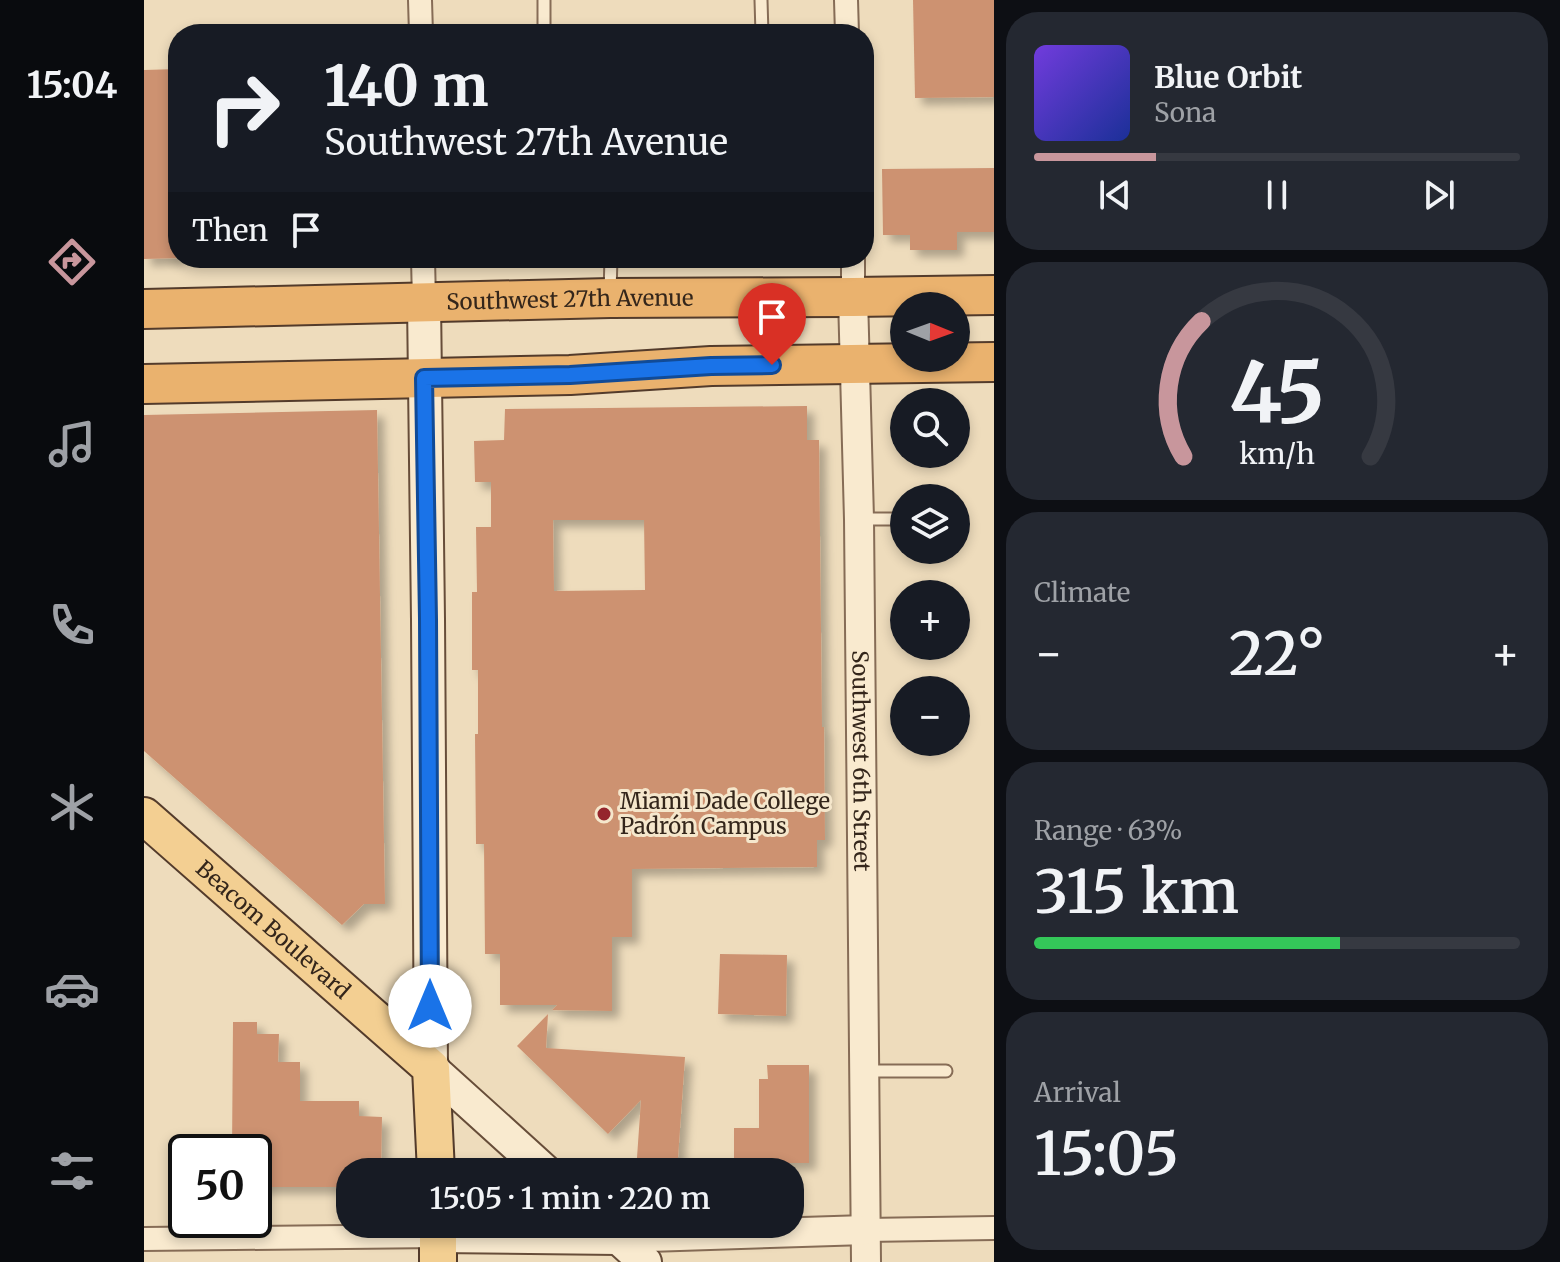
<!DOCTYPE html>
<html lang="en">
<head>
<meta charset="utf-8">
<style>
  :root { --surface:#171b24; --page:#242831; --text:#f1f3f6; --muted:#9ea1a6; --line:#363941; --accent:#c8969c }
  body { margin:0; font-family:Merriweather,serif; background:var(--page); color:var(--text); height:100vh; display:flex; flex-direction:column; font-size:30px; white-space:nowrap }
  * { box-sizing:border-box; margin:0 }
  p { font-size:26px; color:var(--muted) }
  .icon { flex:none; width:44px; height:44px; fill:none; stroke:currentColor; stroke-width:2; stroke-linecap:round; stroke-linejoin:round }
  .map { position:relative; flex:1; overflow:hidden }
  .drawer { display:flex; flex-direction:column; gap:12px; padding:12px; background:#0d0f14; width:566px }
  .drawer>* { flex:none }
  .guide { position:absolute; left:24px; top:24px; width:706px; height:244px; border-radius:32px; box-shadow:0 4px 12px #0003; background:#171b24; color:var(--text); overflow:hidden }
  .needle { width:52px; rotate:91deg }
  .fabs { position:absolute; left:746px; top:292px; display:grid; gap:16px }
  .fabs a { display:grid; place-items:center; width:80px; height:80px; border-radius:50%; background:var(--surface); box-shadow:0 4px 12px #0003; font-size:40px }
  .speed { position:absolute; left:24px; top:1134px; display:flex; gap:16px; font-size:40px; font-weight:700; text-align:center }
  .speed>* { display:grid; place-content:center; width:104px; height:104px; border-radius:50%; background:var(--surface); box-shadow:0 4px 12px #0003; line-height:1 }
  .speed .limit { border:4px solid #111; border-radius:12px; background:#fff; color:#111 }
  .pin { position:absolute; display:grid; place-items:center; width:68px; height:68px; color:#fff; margin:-82px -34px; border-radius:50% 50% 50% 0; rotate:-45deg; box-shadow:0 0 8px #0007 }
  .pin .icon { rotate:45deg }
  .me { position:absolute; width:88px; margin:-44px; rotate:0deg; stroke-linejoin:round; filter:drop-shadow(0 0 6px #0008) }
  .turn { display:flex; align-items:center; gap:28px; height:168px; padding:0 24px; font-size:36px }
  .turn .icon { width:104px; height:104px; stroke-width:2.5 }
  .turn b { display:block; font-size:56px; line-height:68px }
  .then { display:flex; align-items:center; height:76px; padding:0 24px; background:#0003; gap:16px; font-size:30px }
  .big { font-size:60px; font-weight:600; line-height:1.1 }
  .drawer .card { flex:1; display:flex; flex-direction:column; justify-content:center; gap:12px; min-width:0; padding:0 28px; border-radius:32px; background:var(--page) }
  .drawer .dial { align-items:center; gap:0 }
  .dial svg { height:208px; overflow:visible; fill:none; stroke:var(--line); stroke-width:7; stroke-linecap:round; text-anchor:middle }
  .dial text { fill:var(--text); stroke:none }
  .song { display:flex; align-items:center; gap:24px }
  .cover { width:96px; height:96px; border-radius:12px; background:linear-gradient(135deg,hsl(260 70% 55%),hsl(230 70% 35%)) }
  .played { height:8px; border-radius:4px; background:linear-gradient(90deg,var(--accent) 25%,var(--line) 25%) }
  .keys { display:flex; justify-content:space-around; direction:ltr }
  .heat { display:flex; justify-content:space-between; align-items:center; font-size:44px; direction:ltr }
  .charge { height:12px; border-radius:6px; background:linear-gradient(90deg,#34c759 63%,var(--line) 0) }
  .trip { position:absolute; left:192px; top:1158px; width:468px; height:80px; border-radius:32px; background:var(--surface); box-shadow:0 4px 12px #0003; font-weight:600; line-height:80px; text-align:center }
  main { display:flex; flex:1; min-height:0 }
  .menu { display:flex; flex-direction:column; width:144px; justify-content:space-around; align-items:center; background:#090b0e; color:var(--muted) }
  .menu .icon { width:56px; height:56px }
  .menu .current { color:var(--accent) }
  .menu b { font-size:36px; color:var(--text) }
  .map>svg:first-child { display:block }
</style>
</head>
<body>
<main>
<nav class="menu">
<b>15:04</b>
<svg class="icon current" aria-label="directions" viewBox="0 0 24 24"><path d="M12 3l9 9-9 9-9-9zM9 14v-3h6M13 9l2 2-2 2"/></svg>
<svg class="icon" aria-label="music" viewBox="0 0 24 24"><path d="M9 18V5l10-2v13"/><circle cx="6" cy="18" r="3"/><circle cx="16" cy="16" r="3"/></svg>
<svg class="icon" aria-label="phone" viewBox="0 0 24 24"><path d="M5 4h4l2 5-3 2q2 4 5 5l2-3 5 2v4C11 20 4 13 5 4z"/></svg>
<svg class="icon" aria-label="climate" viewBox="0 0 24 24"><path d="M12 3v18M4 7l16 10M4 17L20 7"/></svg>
<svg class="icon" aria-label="car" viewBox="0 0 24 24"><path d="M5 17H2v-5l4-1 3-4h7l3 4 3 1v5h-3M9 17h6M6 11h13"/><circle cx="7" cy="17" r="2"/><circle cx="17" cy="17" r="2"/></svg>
<svg class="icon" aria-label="filters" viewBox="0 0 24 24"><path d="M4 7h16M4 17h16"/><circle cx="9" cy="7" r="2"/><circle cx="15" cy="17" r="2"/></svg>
</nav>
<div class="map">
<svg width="850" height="1262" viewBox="0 0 850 1262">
  <defs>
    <filter id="shadow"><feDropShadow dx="7" dy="7" stdDeviation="4" flood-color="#0004"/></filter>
  </defs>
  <rect width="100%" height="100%" fill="#eedcbc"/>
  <g fill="#cd9271" fill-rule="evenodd" filter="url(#shadow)">
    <path d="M769,0H850V97L771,98Z"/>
    <path d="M34,69V258L0,259V70Z"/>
    <path d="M850,168V232H813V250H766V235H739L738,169Z"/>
    <path d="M663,406V440H675L678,727H680L681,840H673V867L488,869V937H468V1011L408,1010L413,1005H356V954H341L340,844H332L331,734H334V670H328V592H333L332,527H347V482H331L330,441L360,440L361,409ZM409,520H500L501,590L410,591Z"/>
    <path d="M233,410L241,904H220L198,925L0,751V415Z"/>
    <path d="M576,954L643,955L642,1016L574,1014Z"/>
    <path d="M404,1014L402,1048L541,1057L533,1172H492L497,1100L464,1134L373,1046Z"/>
    <path d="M89,1022H113V1034H135L134,1062H156V1101H215V1116L238,1117L237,1170H207L206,1187H110V1152H88Z"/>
    <path d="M623,1065H665V1163H634V1172H590V1128H615V1079H624Z"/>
  </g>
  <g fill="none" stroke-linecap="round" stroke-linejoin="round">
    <g stroke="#866c56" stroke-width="15">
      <g id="service">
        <path d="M400,0V34"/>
        <path d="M617,0L618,34"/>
        <path d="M466,293L467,258"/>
        <path d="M715,519H760"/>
        <path d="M721,1071H802"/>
      </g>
    </g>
    <g stroke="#866c56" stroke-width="26">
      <g id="minor">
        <path d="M276,0L277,34"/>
        <path d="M702,0L703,34"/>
        <path d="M279,258L280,302"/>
        <path d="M709,258V297"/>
        <path d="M722,1230L850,1228"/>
        <path d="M0,1239L294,1236"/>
      </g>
    </g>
    <g stroke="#866c56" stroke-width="32">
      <g id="tertiary">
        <path id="s1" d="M709,297L715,519L722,1262"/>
        <path d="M474,1238L722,1230"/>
      </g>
    </g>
    <g stroke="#674d39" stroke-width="36">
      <g id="secondary">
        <path d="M280,302L284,619L287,1068L402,1172"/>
        <path d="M459,1224L501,1262"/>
        <path d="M294,1236L474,1238"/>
      </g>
    </g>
    <g stroke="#533b2b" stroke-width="40">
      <g id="primary">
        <path id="s2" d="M0,816L287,1068L292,1172"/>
        <path d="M294,1224V1262"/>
      </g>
    </g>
    <g stroke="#533b2b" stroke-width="42">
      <g id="trunk">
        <path id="s3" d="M0,309L466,298L709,297L850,295"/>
        <path d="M0,384L426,375L567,366L850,362"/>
      </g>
    </g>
    <use href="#service" stroke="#f9eacf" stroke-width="11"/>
    <use href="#minor" stroke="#f9eacf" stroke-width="22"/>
    <use href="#tertiary" stroke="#f9eacf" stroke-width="28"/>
    <use href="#secondary" stroke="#f9eacf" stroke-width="32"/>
    <use href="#primary" stroke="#f3cf92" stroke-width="36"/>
    <use href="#trunk" stroke="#eab26e" stroke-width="38"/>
  </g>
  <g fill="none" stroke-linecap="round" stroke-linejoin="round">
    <g stroke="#114b97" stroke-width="20">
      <path id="route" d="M286,1006L284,619L280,378L426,375L567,366L628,365"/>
    </g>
    <use href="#route" stroke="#1a73e8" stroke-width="14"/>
  </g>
  <circle fill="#95252d" stroke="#f5e7cc" stroke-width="3" cx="460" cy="814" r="8"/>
  <g text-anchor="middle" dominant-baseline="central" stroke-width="6" stroke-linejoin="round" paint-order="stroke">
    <g font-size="22" fill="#34261b" stroke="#f5e7cc">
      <text stroke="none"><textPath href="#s3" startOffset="426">Southwest 27th Avenue</textPath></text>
      <text stroke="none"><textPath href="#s1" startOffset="464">Southwest 6th Street</textPath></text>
      <text stroke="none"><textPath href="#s2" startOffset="172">Beacom Boulevard</textPath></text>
    </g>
    <g font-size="22" fill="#34261b" stroke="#f5e7cc" text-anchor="start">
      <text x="476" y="801">Miami Dade College<tspan x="476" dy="25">Padrón Campus</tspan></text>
    </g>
  </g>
</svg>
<div class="fabs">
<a><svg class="needle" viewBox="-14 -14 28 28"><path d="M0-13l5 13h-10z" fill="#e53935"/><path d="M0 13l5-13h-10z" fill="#9ea1a6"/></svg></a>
<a><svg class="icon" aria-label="search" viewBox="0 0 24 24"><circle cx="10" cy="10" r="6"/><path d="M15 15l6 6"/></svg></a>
<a><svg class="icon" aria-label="layers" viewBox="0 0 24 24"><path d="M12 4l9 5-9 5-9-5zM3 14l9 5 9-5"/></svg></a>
<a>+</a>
<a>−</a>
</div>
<div class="speed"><div class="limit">50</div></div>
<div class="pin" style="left:628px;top:365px;background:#d93025"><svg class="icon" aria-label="arrive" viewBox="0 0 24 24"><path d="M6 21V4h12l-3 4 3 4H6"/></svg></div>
<svg class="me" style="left:286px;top:1006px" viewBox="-20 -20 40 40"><circle r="19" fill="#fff"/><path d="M0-13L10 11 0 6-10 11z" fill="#1a73e8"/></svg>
<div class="trip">15:05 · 1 min · 220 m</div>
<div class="guide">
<div class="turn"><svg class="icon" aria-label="right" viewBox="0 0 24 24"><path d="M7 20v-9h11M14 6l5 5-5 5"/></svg><div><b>140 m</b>Southwest 27th Avenue</div></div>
<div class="then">Then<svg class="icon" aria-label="arrive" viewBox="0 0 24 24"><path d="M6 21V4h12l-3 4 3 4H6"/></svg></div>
</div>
</div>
<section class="drawer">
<div class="card">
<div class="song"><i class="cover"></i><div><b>Blue Orbit</b><p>Sona</p></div></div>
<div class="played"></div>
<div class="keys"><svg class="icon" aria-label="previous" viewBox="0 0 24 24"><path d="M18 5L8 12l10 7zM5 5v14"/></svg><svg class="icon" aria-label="pause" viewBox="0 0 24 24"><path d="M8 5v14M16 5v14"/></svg><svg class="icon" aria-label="next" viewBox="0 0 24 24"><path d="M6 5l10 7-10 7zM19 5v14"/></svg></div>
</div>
<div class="card dial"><svg viewBox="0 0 100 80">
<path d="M14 69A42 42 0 1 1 86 69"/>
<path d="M14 69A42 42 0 0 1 21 17" stroke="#c8969c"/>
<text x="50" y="56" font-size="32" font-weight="700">45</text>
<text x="50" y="72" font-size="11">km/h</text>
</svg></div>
<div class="card"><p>Climate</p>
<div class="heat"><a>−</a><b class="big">22°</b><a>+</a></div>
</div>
<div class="card"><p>Range · 63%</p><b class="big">315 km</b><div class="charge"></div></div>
<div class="card"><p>Arrival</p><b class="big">15:05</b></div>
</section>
</main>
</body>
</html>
